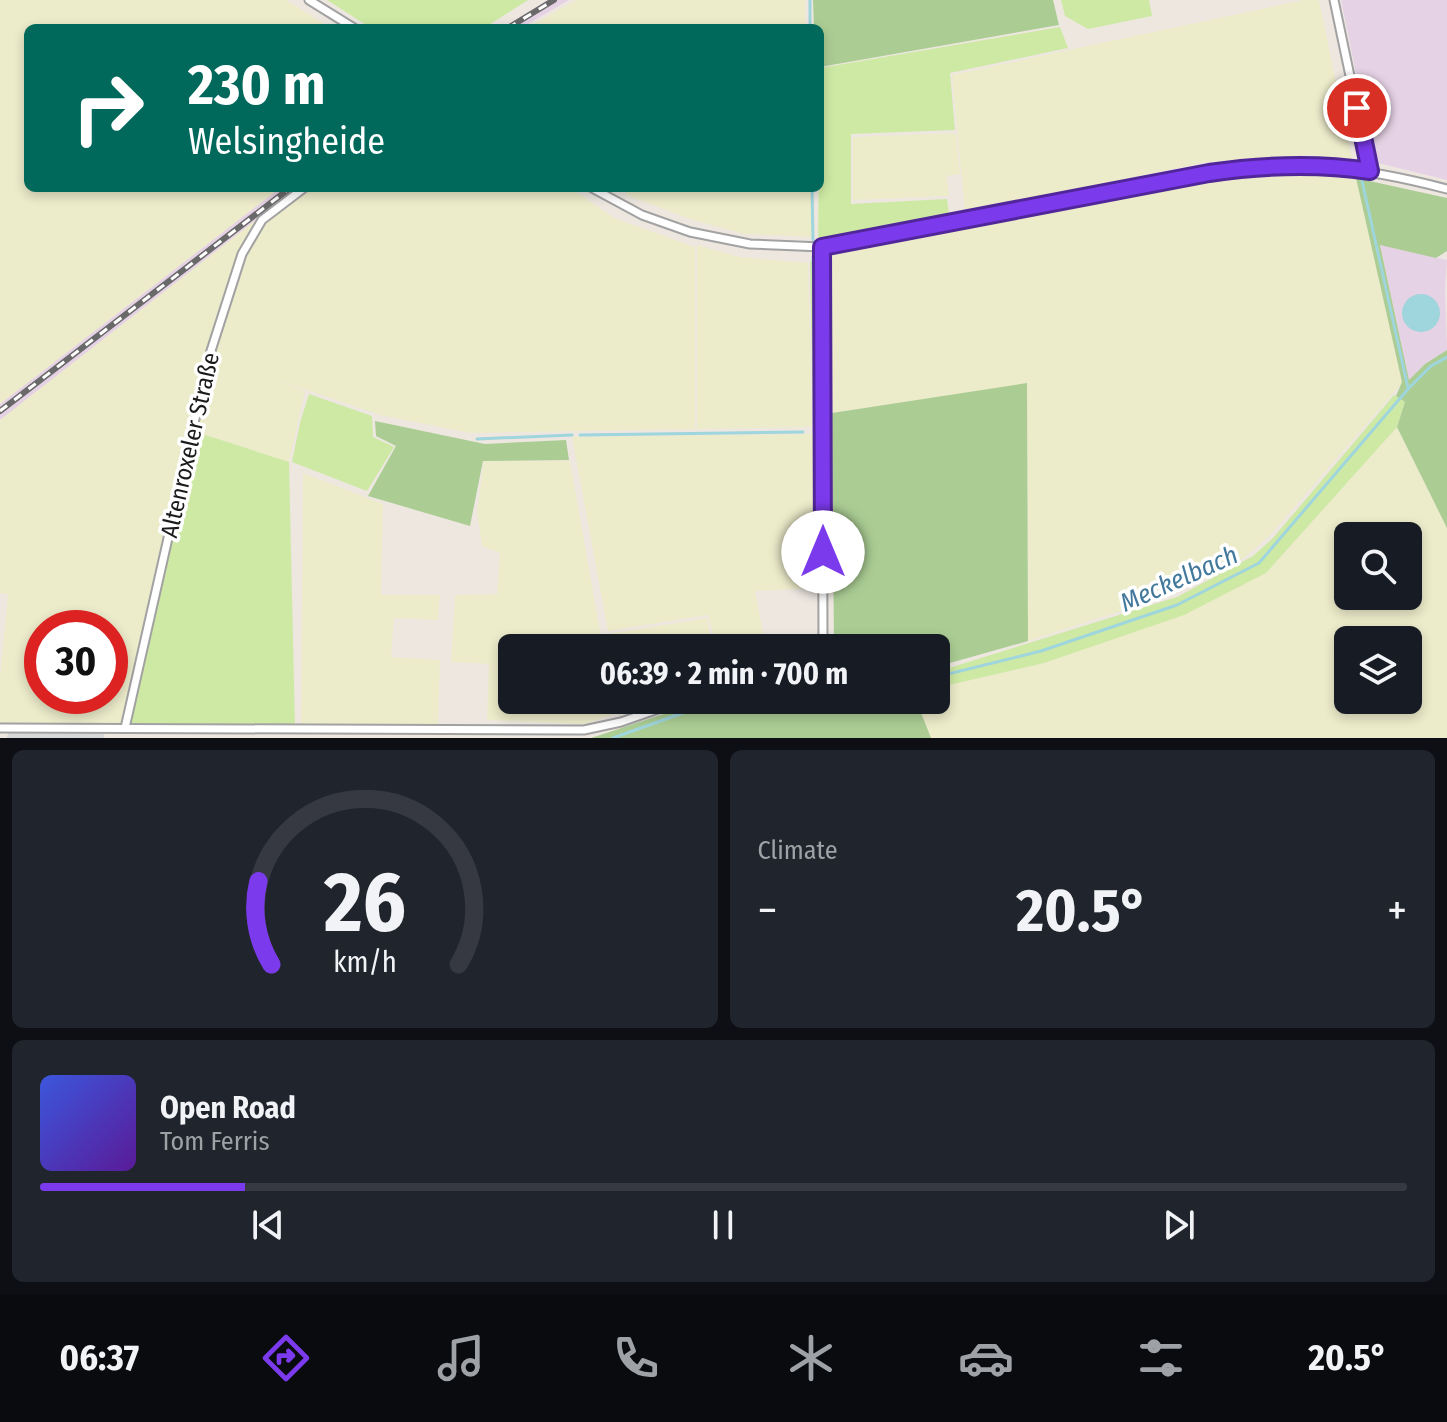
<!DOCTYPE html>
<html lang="en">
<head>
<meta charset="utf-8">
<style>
  :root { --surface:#171b24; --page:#20242c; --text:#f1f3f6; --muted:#9ea1a6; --line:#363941; --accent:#7c3aed }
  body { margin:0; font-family:"Fira Sans Condensed",sans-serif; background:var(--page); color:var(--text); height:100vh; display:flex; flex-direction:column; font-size:30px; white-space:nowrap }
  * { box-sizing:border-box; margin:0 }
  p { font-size:26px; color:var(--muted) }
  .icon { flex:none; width:44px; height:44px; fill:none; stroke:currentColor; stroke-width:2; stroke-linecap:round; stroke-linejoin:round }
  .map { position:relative; height:738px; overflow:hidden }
  .drawer { display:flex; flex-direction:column; gap:12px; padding:12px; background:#0d0f14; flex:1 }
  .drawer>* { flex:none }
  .guide { position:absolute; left:24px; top:24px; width:800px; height:168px; border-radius:12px; box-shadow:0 4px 12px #0003; background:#00695c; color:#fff; overflow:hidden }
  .controls { position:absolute; left:1334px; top:522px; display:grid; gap:16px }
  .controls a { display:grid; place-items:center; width:88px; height:88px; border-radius:12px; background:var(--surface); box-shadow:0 4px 12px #0003; font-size:40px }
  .speed { position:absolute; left:24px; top:610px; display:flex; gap:16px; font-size:40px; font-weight:700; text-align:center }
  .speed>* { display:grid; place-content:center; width:104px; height:104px; border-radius:50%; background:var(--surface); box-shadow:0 4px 12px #0003; line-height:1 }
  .speed .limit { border:12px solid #d22; background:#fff; color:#111 }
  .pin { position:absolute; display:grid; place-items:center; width:68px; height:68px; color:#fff; margin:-34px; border:4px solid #fff; border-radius:50%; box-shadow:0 2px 8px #0007 }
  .me { position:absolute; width:88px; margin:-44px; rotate:0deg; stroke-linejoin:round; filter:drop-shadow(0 0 6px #0008) }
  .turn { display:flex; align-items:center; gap:28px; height:168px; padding:0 32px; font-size:36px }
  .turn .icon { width:104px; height:104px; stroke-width:2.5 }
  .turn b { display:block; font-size:56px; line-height:68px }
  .big { font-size:60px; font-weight:700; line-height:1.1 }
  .drawer .widget { flex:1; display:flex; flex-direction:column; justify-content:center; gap:12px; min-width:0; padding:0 28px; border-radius:12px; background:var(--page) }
  .drawer .dial { align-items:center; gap:0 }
  .dial svg { height:208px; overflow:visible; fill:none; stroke:var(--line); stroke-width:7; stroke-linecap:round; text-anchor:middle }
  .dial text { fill:var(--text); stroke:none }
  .song { display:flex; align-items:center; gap:24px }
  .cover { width:96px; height:96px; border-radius:12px; background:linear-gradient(135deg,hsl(230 70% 55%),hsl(270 70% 35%)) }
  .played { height:8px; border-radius:4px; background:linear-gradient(90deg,var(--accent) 15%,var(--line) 15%) }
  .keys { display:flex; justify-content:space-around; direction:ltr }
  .heat { display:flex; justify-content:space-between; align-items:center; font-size:44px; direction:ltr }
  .drawer .tiles { flex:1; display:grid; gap:12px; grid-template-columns:1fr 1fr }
  .widget:last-child { grid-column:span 2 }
  .trip { position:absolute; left:498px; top:634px; width:452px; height:80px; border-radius:12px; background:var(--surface); box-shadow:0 4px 12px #0003; font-weight:700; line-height:80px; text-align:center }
  .menu { display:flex; height:128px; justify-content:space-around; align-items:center; background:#090b0e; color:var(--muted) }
  .menu .icon { width:56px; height:56px }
  .menu .current { color:var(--accent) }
  .menu b { font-size:36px; color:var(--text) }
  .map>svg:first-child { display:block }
</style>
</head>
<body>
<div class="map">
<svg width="1447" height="738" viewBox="0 0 1447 738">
  <rect width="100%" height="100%" fill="#ede7e0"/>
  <path fill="#d9d8d8" d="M8,733H104V738H7Z"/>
  <g fill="#e6d2e5">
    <path d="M548,0H569L521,28H502Z"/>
    <path d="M1341,0H1447V180L1374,162Z"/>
    <path d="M280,188H298L0,420V404Z"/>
    <path d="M1380,244L1447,260L1445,288L1447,350L1425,364L1409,381Z"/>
  </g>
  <g fill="#ecebca" fill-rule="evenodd">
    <path d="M0,0H286L331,28H28V188H280L0,404Z"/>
    <path d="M576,0H805V28H527Z"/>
    <path d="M1304,0H1319L1352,159L1307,155L1206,162L965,212L952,75Z"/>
    <path d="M956,133L960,174L947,176L949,196L853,200V137Z"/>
    <path d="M1304,173L1356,178L1402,383L1270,535L1244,558L1176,593L1028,641L1027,384L832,413L831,255L1211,181L1254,174Z"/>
    <path d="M313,188H571L614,218L695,247V429L470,433L380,415L280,381L305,391L289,462L196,432L213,358L247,255L266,223Z"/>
    <path d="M627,188H811L813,237L744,234L693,220L626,195Z"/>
    <path d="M257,219L239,252L204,357L121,723H0V676L8,594L0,593V420ZM42,628H110V696H42Z"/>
    <path d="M697,245L740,257L808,263L812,427L697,429Z"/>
    <path d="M1397,427L1447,528V738H931L916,700H936V688L1044,663L1266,573ZM1348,536H1408V596H1348ZM1348,640H1408V700H1348Z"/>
    <path d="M813,434L817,588L755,591L766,648H717L708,615L608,631L572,437Z"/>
    <path d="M484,461H570L603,648H512V700H613L615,714L584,724L487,720L489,664L451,662L455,595L497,594L500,553L482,546L477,512Z"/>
    <path d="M303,473L383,504L381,595H440L438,620L394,618L391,657L440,660L438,725H301Z"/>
    <path d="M707,618L713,648H611L608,634Z"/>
  </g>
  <g fill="#cee9a4">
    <path d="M327,0H528L484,28H371Z"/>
    <path d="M1061,0H1149L1152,16L1088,29L1065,16Z"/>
    <path d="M1060,27L1068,48L950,73L955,130L851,134V204L947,199L949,214L818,241L820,68Z"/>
    <path d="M810,261H816L819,426H813Z"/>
    <path d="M309,394L372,416L373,437L394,447L367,491L292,462L300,423Z"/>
    <path d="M1394,395L1405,402L1397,427L1266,573L1184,615L1044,663L936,688V672L1177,597L1253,556L1273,538Z"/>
    <path d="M196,432L289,462L295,727L130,724Z"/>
  </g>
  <g fill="#abcd94">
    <path d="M813,0H1053L1059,25L820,67V28H814Z"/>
    <path d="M1356,178L1447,198V251L1436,258L1380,245L1409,380L1425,364L1447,350V528L1397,427L1405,402L1396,396L1402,382Z"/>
    <path d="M1027,383L1028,641L936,667V648H834L832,413Z"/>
    <path d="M375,421L485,444L566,440L569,460L483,461L470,526L368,496L396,446L376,436Z"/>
    <path d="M706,700H916L931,738H591Z"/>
  </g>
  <circle fill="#9fd5dc" cx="1421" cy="313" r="19"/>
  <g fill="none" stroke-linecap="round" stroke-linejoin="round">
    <g stroke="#9fd5dc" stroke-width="3">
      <path d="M810,0V28"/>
      <path d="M1362,181L1408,388"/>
      <path d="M812,188L813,240"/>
      <path d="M813,256L816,432"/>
      <path d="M580,435L803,432"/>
      <path d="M477,439L572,435"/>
      <path d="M936,677L1041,651L1177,605L1259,563L1408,389L1431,366L1447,357"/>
      <path d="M613,738L719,700"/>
    </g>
    <g stroke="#a2a2a2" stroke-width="11">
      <g id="minor">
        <path d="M309,0L354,28"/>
        <path d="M1334,0L1370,171"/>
        <path d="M592,188L642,215L690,232L750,244L822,247L1209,173C1299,160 1359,166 1447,189"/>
        <path d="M822,247L823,648"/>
        <path d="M0,728L584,730L621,722L684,700"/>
        <path d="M125,728L209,357L242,254L262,220L304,188"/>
      </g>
    </g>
    <use href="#minor" stroke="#fff" stroke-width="7"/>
    <g stroke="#696969" stroke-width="6">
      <g id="rail">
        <path d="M508,28L554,0"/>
        <path d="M0,411L290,188"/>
      </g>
    </g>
    <use href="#rail" stroke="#fff" stroke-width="3" stroke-dasharray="9" stroke-linecap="butt"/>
  </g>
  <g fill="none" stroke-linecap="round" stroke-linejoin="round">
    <g stroke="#51269a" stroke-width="20">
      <path id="route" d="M823,552L822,247L1209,173C1263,165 1316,163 1370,171L1357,108"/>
    </g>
    <use href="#route" stroke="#7c3aed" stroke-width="14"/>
  </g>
  <g text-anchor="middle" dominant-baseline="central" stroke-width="7" stroke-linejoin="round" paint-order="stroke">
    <g font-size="24" fill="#1b1b1b" stroke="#fff">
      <text transform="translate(190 445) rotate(-77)">Altenroxeler Straße</text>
    </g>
    <g font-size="26" font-style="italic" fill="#42789b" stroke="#fff">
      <text transform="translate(1179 579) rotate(-24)">Meckelbach</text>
    </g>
  </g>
</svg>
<div class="controls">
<a><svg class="icon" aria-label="search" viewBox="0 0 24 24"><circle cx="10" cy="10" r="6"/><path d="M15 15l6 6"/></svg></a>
<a><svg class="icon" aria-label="layers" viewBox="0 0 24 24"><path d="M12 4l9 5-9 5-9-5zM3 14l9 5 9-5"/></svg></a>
</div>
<div class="speed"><div class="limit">30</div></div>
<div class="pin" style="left:1357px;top:108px;background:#d93025"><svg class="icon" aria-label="arrive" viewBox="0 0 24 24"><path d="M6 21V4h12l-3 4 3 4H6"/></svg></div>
<svg class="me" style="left:823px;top:552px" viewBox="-20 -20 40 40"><circle r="19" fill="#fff"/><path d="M0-13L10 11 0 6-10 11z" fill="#7c3aed"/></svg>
<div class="trip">06:39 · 2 min · 700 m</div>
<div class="guide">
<div class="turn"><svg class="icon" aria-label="right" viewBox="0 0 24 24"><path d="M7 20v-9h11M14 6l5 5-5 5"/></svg><div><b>230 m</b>Welsingheide</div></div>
</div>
</div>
<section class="drawer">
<div class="tiles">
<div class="widget dial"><svg viewBox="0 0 100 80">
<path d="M14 69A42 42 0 1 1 86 69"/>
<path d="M14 69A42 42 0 0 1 9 37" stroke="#7c3aed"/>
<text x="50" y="56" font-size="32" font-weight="700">26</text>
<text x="50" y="72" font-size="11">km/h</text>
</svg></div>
<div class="widget"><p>Climate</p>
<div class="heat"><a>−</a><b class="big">20.5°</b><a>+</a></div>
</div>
<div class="widget">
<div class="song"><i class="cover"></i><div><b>Open Road</b><p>Tom Ferris</p></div></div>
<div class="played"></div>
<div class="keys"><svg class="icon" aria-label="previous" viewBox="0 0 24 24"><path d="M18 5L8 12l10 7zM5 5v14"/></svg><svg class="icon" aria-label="pause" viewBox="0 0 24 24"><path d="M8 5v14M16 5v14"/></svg><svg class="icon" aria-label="next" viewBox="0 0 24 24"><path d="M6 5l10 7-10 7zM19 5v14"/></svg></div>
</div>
</div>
</section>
<nav class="menu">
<b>06:37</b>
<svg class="icon current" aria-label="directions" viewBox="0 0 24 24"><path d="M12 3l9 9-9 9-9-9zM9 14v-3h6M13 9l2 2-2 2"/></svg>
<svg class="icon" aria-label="music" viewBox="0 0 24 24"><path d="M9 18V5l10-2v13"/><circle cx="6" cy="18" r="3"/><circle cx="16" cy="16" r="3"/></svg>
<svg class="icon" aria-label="phone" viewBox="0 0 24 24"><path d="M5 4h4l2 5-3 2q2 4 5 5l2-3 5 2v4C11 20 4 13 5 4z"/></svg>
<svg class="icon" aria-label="climate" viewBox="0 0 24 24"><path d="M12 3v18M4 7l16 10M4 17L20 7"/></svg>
<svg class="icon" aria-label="car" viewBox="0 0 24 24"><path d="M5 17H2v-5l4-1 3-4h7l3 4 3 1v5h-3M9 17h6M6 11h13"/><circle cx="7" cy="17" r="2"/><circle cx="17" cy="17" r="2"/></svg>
<svg class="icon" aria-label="filters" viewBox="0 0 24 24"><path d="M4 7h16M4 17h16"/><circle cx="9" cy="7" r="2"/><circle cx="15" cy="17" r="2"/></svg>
<b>20.5°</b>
</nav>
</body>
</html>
